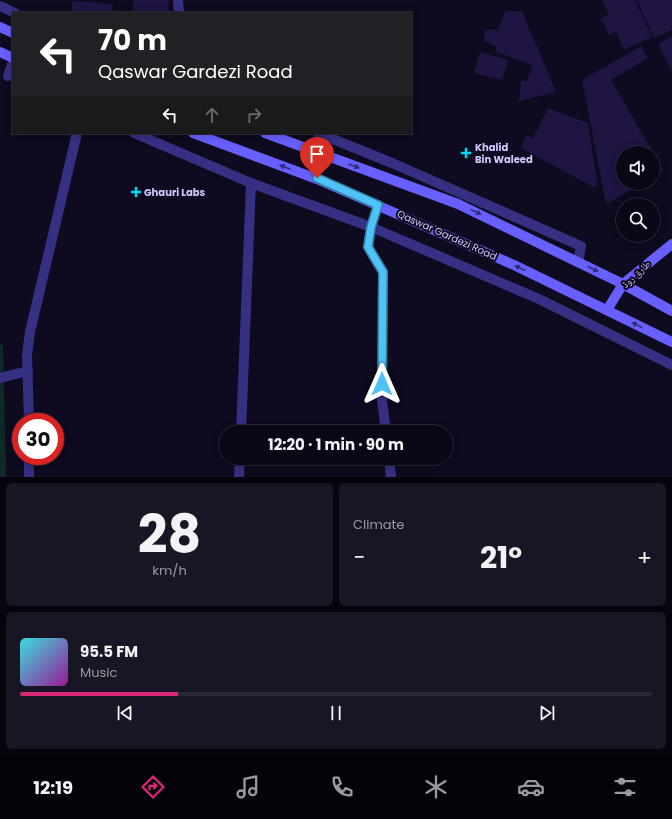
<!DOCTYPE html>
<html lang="en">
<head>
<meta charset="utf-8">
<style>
  :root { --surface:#0a0817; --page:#181624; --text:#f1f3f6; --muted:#999aa1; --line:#2a2936; --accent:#db2777 }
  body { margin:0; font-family:Poppins,"Noto Naskh Arabic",sans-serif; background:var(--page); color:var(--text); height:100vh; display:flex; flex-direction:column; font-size:15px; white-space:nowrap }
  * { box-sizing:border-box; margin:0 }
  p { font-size:13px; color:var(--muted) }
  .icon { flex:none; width:22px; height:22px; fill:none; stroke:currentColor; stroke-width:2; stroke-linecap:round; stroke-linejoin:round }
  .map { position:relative; height:477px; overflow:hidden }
  .side { display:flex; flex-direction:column; gap:6px; padding:6px; background:#06040d; flex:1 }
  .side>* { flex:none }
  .hud { position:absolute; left:12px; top:12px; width:400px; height:122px; border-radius:0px; box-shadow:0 2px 10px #0003,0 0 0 1px var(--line); background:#202124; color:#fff; overflow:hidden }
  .buttons { position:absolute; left:616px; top:146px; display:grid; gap:8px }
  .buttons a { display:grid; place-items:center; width:44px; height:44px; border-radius:50%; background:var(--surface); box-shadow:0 2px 10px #0003,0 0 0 1px var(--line); font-size:20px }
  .speed { position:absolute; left:12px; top:413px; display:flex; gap:8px; font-size:20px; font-weight:700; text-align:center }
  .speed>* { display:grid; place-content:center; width:52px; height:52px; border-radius:50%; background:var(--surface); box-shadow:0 2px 10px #0003,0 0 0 1px var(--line); line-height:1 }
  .speed .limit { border:6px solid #d22; background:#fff; color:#111 }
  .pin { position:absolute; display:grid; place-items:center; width:34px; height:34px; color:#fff; margin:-41px -17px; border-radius:50% 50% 50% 0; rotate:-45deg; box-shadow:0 0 4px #0007 }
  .pin .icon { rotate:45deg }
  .me { position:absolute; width:44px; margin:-22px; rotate:0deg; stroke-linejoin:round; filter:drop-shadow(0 0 3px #0008) }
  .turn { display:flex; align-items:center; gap:14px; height:84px; padding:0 20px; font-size:18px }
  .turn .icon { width:52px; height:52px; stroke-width:2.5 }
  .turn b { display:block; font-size:28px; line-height:34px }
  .lanes { display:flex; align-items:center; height:38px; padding:0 20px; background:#0003; justify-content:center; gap:20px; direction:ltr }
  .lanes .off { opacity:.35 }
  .big { font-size:30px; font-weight:700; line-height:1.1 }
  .side .widget { flex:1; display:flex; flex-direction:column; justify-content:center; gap:6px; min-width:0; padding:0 14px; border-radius:6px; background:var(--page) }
  .side .dial { align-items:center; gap:0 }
  .dial b { font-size:52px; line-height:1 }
  .song { display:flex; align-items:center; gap:12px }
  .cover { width:48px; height:48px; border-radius:6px; background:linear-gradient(135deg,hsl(180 70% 55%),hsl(300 70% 35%)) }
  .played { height:4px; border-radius:2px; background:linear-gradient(90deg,var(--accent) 25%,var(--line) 25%) }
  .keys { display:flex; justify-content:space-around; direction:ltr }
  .heat { display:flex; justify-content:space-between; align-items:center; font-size:22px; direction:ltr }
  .side .tiles { flex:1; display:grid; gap:6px; grid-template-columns:1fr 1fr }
  .widget:last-child { grid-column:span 2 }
  .trip { position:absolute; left:219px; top:425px; width:234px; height:40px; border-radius:20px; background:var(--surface); box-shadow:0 2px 10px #0003,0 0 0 1px var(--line); font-weight:700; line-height:40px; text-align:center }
  .dock { display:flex; height:64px; justify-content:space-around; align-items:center; background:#040309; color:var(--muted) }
  .dock .icon { width:28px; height:28px }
  .dock .on { color:var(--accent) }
  .dock b { font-size:18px; color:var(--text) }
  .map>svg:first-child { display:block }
</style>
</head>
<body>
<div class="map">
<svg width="672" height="477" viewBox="0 0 672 477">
  <rect width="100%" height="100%" fill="#0e0a1f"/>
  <path fill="#0d2a29" d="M3,344L6,477H0V345Z"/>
  <g fill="#1f1442">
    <path d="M133,0H169L168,13H133Z"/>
    <path d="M602,0H635L652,37L624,50L616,32L609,35L601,18L609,15Z"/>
    <path d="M637,0H672V30L654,38Z"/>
    <path d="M72,1L113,4L112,13H72Z"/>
    <path d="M505,11H522L556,92L519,101L521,81H527L532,65L496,52V47L484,41L485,29L498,30Z"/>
    <path d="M672,36V71L658,44Z"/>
    <path d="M641,46L648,58L611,80L664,171L653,177V153H623V183H643L606,204L582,80Z"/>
    <path d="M480,52L508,60L502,80L474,73Z"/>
    <path d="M548,108L588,123L598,186L593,187L521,148L526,135L533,138Z"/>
  </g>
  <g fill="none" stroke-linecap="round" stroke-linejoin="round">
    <g stroke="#363083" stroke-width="10">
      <path d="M0,6L15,13"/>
      <path d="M8,76L13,62"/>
      <path d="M134,133L251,183L371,227L539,299L672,365"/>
      <path d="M318,133L392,163L581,246L578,262"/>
    </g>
    <g stroke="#363083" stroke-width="10">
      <path d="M178,0L179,13"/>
      <path d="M378,205L371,227L368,247L383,272L382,400L386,432"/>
      <path d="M0,378L28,371"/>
      <path d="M29,422L27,355L30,332L77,133"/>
      <path d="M241,432L251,183"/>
      <path d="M29,456V477"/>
      <path d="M389,458L391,477"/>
      <path d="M239,477L240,458"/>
    </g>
    <g stroke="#685fff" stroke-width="10">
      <path d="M0,27L13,33"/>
      <path d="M0,52L13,58"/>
      <path d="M193,133L317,179L514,265L672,342"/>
      <path d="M265,133L458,204L623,284L672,311"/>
      <path d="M607,310L623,284L672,244"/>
    </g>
  </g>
  <defs><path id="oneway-solid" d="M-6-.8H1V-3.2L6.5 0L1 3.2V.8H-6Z"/></defs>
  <g fill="#322c79">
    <use href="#oneway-solid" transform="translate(354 166) rotate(20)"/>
    <use href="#oneway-solid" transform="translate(285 167) rotate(-159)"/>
    <use href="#oneway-solid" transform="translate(476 212) rotate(26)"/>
    <use href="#oneway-solid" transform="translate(520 268) rotate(-154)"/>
    <use href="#oneway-solid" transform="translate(593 269) rotate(26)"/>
    <use href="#oneway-solid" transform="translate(637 325) rotate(-153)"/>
  </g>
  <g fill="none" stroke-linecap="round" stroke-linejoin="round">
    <g stroke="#337fa1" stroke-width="10">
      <path id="route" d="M317,178L378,205L371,227L368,247L383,272L382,384"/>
    </g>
    <use href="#route" stroke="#4fc3f7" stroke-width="7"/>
  </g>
  <g fill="#00d3f3" stroke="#0e0a1f" stroke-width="1.5">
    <path d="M464 147h4v4h4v4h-4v4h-4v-4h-4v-4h4z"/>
    <path d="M134 186h4v4h4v4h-4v4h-4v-4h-4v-4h4z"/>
  </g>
  <g text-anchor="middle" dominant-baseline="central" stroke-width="4" stroke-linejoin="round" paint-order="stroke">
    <g font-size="10" font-weight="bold" fill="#d0c8ff" stroke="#0e0a1f" text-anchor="start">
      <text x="475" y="147">Khalid<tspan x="475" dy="12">Bin Waleed</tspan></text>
      <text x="144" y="192">Ghauri Labs</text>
    </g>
    <g font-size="10" fill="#d0c8ff" stroke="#0e0a1f">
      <text transform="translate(447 235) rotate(24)">Qaswar Gardezi Road</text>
      <text transform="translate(636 274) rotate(-43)">طارق روڈ</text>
    </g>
  </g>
</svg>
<div class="buttons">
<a><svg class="icon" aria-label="sound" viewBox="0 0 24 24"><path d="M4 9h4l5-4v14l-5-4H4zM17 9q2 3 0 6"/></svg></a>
<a><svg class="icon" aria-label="search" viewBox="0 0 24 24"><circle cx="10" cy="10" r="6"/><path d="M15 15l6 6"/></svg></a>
</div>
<div class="speed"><div class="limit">30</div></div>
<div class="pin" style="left:317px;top:178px;background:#d93025"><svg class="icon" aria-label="arrive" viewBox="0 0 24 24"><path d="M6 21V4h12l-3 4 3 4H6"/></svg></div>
<svg class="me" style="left:382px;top:384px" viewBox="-20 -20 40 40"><path d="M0-17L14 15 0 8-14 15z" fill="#4fc3f7" stroke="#fff" stroke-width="4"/></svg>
<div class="trip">12:20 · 1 min · 90 m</div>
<div class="hud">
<div class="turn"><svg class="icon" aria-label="left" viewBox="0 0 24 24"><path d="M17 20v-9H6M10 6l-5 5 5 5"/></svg><div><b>70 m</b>Qaswar Gardezi Road</div></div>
<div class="lanes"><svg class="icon" aria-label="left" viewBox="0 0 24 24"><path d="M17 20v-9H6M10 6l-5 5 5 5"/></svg><svg class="icon off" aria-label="ahead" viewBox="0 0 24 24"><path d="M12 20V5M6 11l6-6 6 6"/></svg><svg class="icon off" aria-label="right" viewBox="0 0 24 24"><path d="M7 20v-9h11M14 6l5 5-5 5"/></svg></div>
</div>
</div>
<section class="side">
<div class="tiles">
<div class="widget dial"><b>28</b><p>km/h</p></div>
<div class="widget"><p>Climate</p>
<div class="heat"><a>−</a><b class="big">21°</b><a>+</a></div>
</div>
<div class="widget">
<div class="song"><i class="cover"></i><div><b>95.5 FM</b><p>Music</p></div></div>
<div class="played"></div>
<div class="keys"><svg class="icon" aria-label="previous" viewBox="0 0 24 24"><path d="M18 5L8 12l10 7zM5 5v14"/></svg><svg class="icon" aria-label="pause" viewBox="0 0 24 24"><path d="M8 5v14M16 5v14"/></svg><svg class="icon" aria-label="next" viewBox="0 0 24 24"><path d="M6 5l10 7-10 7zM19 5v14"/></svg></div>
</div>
</div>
</section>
<nav class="dock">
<b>12:19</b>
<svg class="icon on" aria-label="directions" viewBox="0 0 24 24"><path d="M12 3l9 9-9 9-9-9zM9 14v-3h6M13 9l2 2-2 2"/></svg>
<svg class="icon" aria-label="music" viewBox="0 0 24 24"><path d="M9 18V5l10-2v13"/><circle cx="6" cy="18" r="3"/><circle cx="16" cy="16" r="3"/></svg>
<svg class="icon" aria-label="phone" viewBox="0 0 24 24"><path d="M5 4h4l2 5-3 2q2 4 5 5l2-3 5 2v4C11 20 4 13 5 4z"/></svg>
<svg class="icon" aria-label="climate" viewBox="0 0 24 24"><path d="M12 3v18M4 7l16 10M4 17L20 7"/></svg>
<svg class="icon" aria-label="car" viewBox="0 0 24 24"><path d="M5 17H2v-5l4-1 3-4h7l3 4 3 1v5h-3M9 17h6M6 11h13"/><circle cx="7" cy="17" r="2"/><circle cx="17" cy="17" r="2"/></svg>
<svg class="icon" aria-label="filters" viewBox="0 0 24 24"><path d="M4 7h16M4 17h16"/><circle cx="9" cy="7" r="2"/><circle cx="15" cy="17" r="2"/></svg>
</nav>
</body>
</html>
